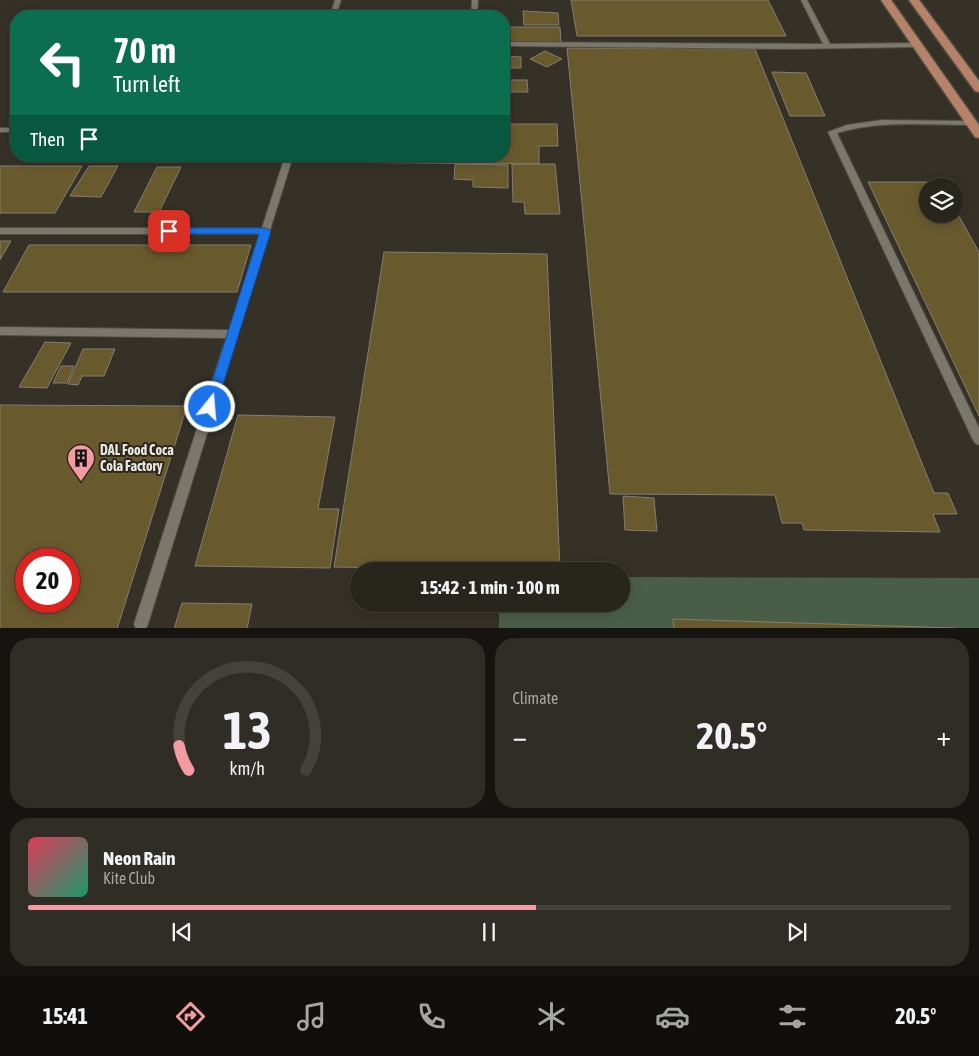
<!DOCTYPE html>
<html lang="en">
<head>
<meta charset="utf-8">
<style>
  :root { --surface:#28251d; --page:#302d26; --text:#f1f3f6; --muted:#a5a5a4; --line:#44423b; --accent:#f49aa1 }
  body { margin:0; font-family:"Asap Condensed",sans-serif; background:var(--page); color:var(--text); height:100vh; display:flex; flex-direction:column; font-size:19px; white-space:nowrap }
  * { box-sizing:border-box; margin:0 }
  p { font-size:16px; color:var(--muted) }
  .icon { flex:none; width:28px; height:28px; fill:none; stroke:currentColor; stroke-width:2; stroke-linecap:round; stroke-linejoin:round }
  .map { position:relative; height:628px; overflow:hidden }
  .panel { display:flex; flex-direction:column; gap:10px; padding:10px; background:#161410; flex:1 }
  .panel>* { flex:none }
  .top-card { position:absolute; left:10px; top:10px; width:500px; height:152px; border-radius:20px; box-shadow:0 2px 12px #0003,0 0 0 1px var(--line); background:#0b6e4f; color:#fff; overflow:hidden }
  .buttons { position:absolute; left:919px; top:178px; display:grid; gap:10px }
  .buttons a { display:grid; place-items:center; width:45px; height:45px; border-radius:50%; background:var(--surface); box-shadow:0 2px 12px #0003,0 0 0 1px var(--line); font-size:25px }
  .speed { position:absolute; left:15px; top:548px; display:flex; gap:10px; font-size:25px; font-weight:700; text-align:center }
  .speed>* { display:grid; place-content:center; width:65px; height:65px; border-radius:50%; background:var(--surface); box-shadow:0 2px 12px #0003,0 0 0 1px var(--line); line-height:1 }
  .speed .limit { border:8px solid #d22; background:#fff; color:#111 }
  .pin { position:absolute; display:grid; place-items:center; width:42px; height:42px; color:#fff; margin:-21px; border-radius:10px; box-shadow:0 2px 8px #0006 }
  .me { position:absolute; width:55px; margin:-28px; rotate:17deg; stroke-linejoin:round; filter:drop-shadow(0 0 4px #0008) }
  .turn { display:flex; align-items:center; gap:18px; height:105px; padding:0 20px; font-size:22px }
  .turn .icon { width:65px; height:65px; stroke-width:2.5 }
  .turn b { display:block; font-size:35px; line-height:42px }
  .then { display:flex; align-items:center; height:48px; padding:0 20px; background:#0003; gap:10px; font-size:19px }
  .big { font-size:38px; font-weight:700; line-height:1.1 }
  .panel .card { flex:1; display:flex; flex-direction:column; justify-content:center; gap:8px; min-width:0; padding:0 18px; border-radius:20px; background:var(--page) }
  .panel .dial { align-items:center; gap:0 }
  .dial svg { height:130px; overflow:visible; fill:none; stroke:var(--line); stroke-width:7; stroke-linecap:round; text-anchor:middle }
  .dial text { fill:var(--text); stroke:none }
  .song { display:flex; align-items:center; gap:15px }
  .cover { width:60px; height:60px; border-radius:8px; background:linear-gradient(135deg,hsl(350 70% 55%),hsl(160 70% 35%)) }
  .played { height:5px; border-radius:2px; background:linear-gradient(90deg,var(--accent) 55%,var(--line) 55%) }
  .keys { display:flex; justify-content:space-around; direction:ltr }
  .heat { display:flex; justify-content:space-between; align-items:center; font-size:28px; direction:ltr }
  .panel .tiles { flex:1; display:grid; gap:10px; grid-template-columns:1fr 1fr }
  .card:last-child { grid-column:span 2 }
  .trip { position:absolute; left:350px; top:562px; width:280px; height:50px; border-radius:25px; background:var(--surface); box-shadow:0 2px 12px #0003,0 0 0 1px var(--line); font-weight:700; line-height:50px; text-align:center }
  .tab-bar { display:flex; height:80px; justify-content:space-around; align-items:center; background:#100f0c; color:var(--muted) }
  .tab-bar .icon { width:35px; height:35px }
  .tab-bar .selected { color:var(--accent) }
  .tab-bar b { font-size:22px; color:var(--text) }
  .map>svg:first-child { display:block }
</style>
</head>
<body>
<div class="map">
<svg width="979" height="629" viewBox="0 0 979 629">
  <rect width="100%" height="100%" fill="#353127"/>
  <path fill="#495e47" d="M621,577L979,578V628H499V604H621Z"/>
  <g fill="#695a2e" stroke="#827e72" fill-rule="evenodd">
    <path d="M571,0H768L786,36H577Z"/>
    <path d="M523,11L558,13L559,25H524Z"/>
    <path d="M504,27H560L561,43H504Z"/>
    <path d="M567,48L755,49L934,493H948L957,514H933L940,532L804,530L802,523H782L775,495L610,494Z"/>
    <path d="M545,51L562,59L547,67L530,59Z"/>
    <path d="M504,56L521,57V68H504Z"/>
    <path d="M772,72L806,73L825,116H790Z"/>
    <path d="M504,80H527L528,92H504Z"/>
    <path d="M504,124H557L558,146H539V164L309,162L311,156H504Z"/>
    <path d="M455,164L508,165V188L473,187V180L454,179Z"/>
    <path d="M512,164H555L560,214H525L524,202H513Z"/>
    <path d="M0,166H82L55,213H0Z"/>
    <path d="M89,166H118L101,197L70,196Z"/>
    <path d="M157,167H181L159,212H134Z"/>
    <path d="M868,182H940L942,186H928V214H955V209L979,252V416Z"/>
    <path d="M0,241H11L0,260Z"/>
    <path d="M29,245H251L237,292H3Z"/>
    <path d="M384,252L547,254L560,571L334,567Z"/>
    <path d="M45,342L71,343L47,388L19,387Z"/>
    <path d="M83,349H115L104,376H82L78,385L68,384Z"/>
    <path d="M61,366H74L67,383H53Z"/>
    <path d="M0,405L187,406L117,629H0ZM26,559H69V601H26Z"/>
    <path d="M238,415L335,417L318,509H339L330,568L195,566Z"/>
    <path d="M623,496L654,498L657,531L625,530Z"/>
    <path d="M182,603L252,604L247,629H174Z"/>
    <path d="M673,619L955,628L956,629H674Z"/>
  </g>
  <g fill="none" stroke-linecap="round" stroke-linejoin="round">
    <g stroke="#514f45" stroke-width="2">
      <g id="lane">
        <path d="M335,0H341L336,16H330Z"/>
        <path d="M472,0H478L477,16H471Z"/>
        <path d="M801,0H807L830,44L916,43L919,45L916,47L794,49L504,46V42L823,44Z"/>
        <path d="M882,120L971,121L975,123L971,125C926,125 880,120 837,133L979,428V445L975,443L973,440L828,132L847,125Z"/>
        <rect x="0" y="128" width="16" height="4"/>
        <path d="M285,156H293L148,624L146,628L136,629L134,624L226,338L0,335V327L229,330L260,234H0V228H262Z"/>
      </g>
    </g>
    <g stroke="#514f45" stroke-width="3">
      <g id="primary">
        <path d="M881,0H891L979,125V138L975,137Z"/>
        <path d="M909,0H919L979,81V92L975,91Z"/>
      </g>
    </g>
    <use href="#lane" fill="#7c776b" fill-rule="evenodd"/>
    <use href="#primary" fill="#b68369" fill-rule="evenodd"/>
  </g>
  <path fill="#1a73e8" stroke="#114b97" d="M169,228H265L271,231L216,407L214,410H205L204,407L259,234H165L164,231L165,229Z"/>
  <defs>
    <g id="building-pin" transform="scale(1.4375)"><path d="M0 17L-7.5 6A9.5 9.5 0 1 1 7.5 6Z" fill="#f49aa1" stroke="#2b271d"/><path d="M-4-6H4V6H1V3H-1V6H-4ZM-2.5-4.3h1.7v1.8h-1.7ZM.8-4.3h1.7v1.8H.8ZM-2.5-1h1.7V.8h-1.7ZM.8-1h1.7V.8H.8Z" fill="#111"/></g>
  </defs>
  <g fill-rule="evenodd">
    <use href="#building-pin" x="81" y="458"/>
  </g>
  <g text-anchor="middle" dominant-baseline="central" stroke-width="4" stroke-linejoin="round" paint-order="stroke">
    <g font-size="14" font-weight="bold" fill="#e9e7e0" stroke="#2b271d" text-anchor="start">
      <text x="100" y="450">DAL Food Coca<tspan x="100" dy="16">Cola Factory</tspan></text>
    </g>
  </g>
</svg>
<div class="buttons">
<a><svg class="icon" aria-label="layers" viewBox="0 0 24 24"><path d="M12 4l9 5-9 5-9-5zM3 14l9 5 9-5"/></svg></a>
</div>
<div class="speed"><div class="limit">20</div></div>
<div class="pin" style="left:169px;top:231px;background:#d93025"><svg class="icon" aria-label="arrive" viewBox="0 0 24 24"><path d="M6 21V4h12l-3 4 3 4H6"/></svg></div>
<svg class="me" style="left:210px;top:407px" viewBox="-20 -20 40 40"><circle r="17" fill="#1a73e8" stroke="#fff" stroke-width="3"/><path d="M0-11L8 9 0 5-8 9z" fill="#fff"/></svg>
<div class="trip">15:42 · 1 min · 100 m</div>
<div class="top-card">
<div class="turn"><svg class="icon" aria-label="left" viewBox="0 0 24 24"><path d="M17 20v-9H6M10 6l-5 5 5 5"/></svg><div><b>70 m</b>Turn left</div></div>
<div class="then">Then<svg class="icon" aria-label="arrive" viewBox="0 0 24 24"><path d="M6 21V4h12l-3 4 3 4H6"/></svg></div>
</div>
</div>
<section class="panel">
<div class="tiles">
<div class="card dial"><svg viewBox="0 0 100 80">
<path d="M14 69A42 42 0 1 1 86 69"/>
<path d="M14 69A42 42 0 0 1 8 54" stroke="#f49aa1"/>
<text x="50" y="56" font-size="32" font-weight="700">13</text>
<text x="50" y="72" font-size="11">km/h</text>
</svg></div>
<div class="card"><p>Climate</p>
<div class="heat"><a>−</a><b class="big">20.5°</b><a>+</a></div>
</div>
<div class="card">
<div class="song"><i class="cover"></i><div><b>Neon Rain</b><p>Kite Club</p></div></div>
<div class="played"></div>
<div class="keys"><svg class="icon" aria-label="previous" viewBox="0 0 24 24"><path d="M18 5L8 12l10 7zM5 5v14"/></svg><svg class="icon" aria-label="pause" viewBox="0 0 24 24"><path d="M8 5v14M16 5v14"/></svg><svg class="icon" aria-label="next" viewBox="0 0 24 24"><path d="M6 5l10 7-10 7zM19 5v14"/></svg></div>
</div>
</div>
</section>
<nav class="tab-bar">
<b>15:41</b>
<svg class="icon selected" aria-label="directions" viewBox="0 0 24 24"><path d="M12 3l9 9-9 9-9-9zM9 14v-3h6M13 9l2 2-2 2"/></svg>
<svg class="icon" aria-label="music" viewBox="0 0 24 24"><path d="M9 18V5l10-2v13"/><circle cx="6" cy="18" r="3"/><circle cx="16" cy="16" r="3"/></svg>
<svg class="icon" aria-label="phone" viewBox="0 0 24 24"><path d="M5 4h4l2 5-3 2q2 4 5 5l2-3 5 2v4C11 20 4 13 5 4z"/></svg>
<svg class="icon" aria-label="climate" viewBox="0 0 24 24"><path d="M12 3v18M4 7l16 10M4 17L20 7"/></svg>
<svg class="icon" aria-label="car" viewBox="0 0 24 24"><path d="M5 17H2v-5l4-1 3-4h7l3 4 3 1v5h-3M9 17h6M6 11h13"/><circle cx="7" cy="17" r="2"/><circle cx="17" cy="17" r="2"/></svg>
<svg class="icon" aria-label="filters" viewBox="0 0 24 24"><path d="M4 7h16M4 17h16"/><circle cx="9" cy="7" r="2"/><circle cx="15" cy="17" r="2"/></svg>
<b>20.5°</b>
</nav>
</body>
</html>
